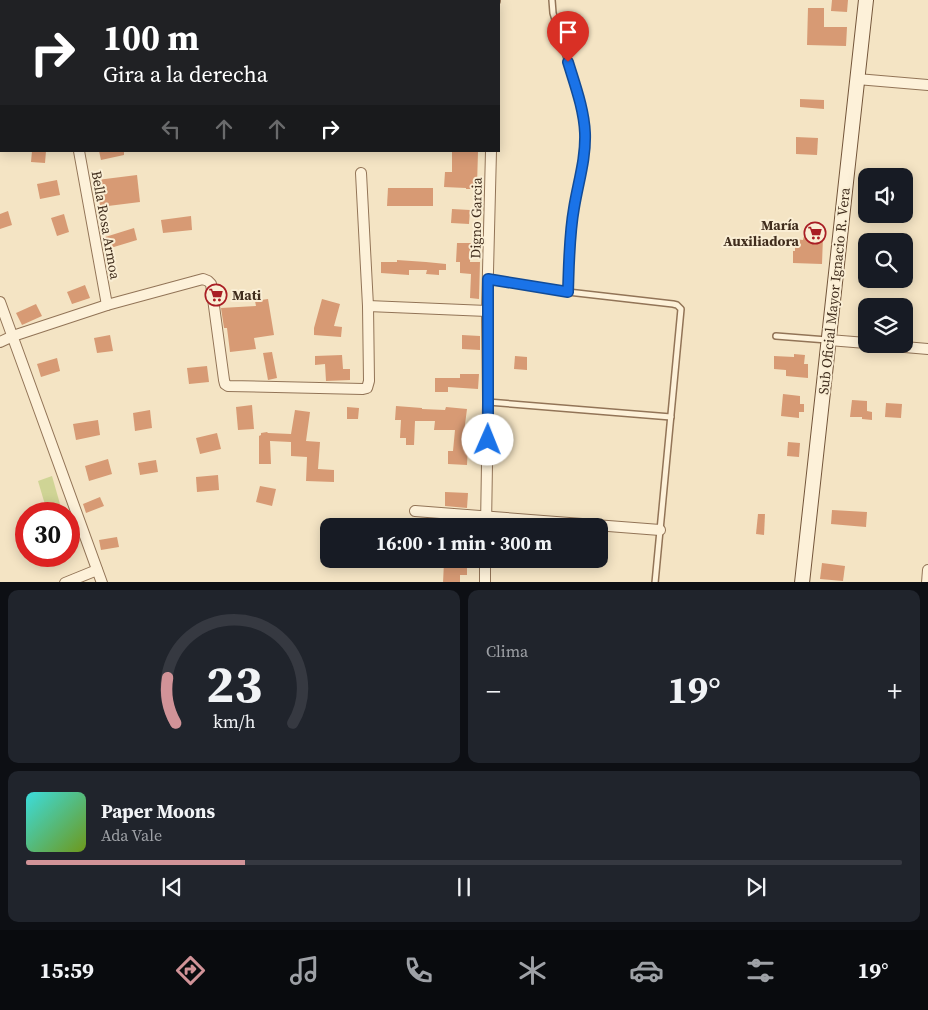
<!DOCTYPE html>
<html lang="es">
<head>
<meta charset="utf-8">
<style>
  :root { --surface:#171b24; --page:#20242c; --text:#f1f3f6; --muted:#9ea1a6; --line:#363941; --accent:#d19398 }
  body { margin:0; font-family:"Source Serif 4",serif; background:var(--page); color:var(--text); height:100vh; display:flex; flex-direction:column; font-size:19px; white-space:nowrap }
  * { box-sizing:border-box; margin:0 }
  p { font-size:16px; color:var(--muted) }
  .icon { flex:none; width:28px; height:28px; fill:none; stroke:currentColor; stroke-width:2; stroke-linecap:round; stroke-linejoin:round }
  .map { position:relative; height:582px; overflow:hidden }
  .sheet { display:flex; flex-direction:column; gap:8px; padding:8px; background:#0d0f14; flex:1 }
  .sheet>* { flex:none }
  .guide { position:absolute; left:0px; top:0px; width:500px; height:152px; box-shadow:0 2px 12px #0003; background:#202124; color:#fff; overflow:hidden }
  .controls { position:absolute; left:858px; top:168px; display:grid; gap:10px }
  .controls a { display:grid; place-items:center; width:55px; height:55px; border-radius:10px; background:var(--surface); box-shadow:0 2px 12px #0003; font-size:25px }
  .speed { position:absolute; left:15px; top:502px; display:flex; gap:10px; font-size:25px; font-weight:700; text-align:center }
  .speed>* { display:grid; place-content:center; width:65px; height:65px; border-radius:50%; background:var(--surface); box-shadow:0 2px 12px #0003; line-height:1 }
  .speed .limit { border:8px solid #d22; background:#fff; color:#111 }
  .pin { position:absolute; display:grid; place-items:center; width:42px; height:42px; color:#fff; margin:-51px -21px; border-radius:50% 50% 50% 0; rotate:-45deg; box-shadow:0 0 5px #0007 }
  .pin .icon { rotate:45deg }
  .me { position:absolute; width:55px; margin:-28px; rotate:1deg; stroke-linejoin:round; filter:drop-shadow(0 0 4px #0008) }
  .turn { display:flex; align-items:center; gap:18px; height:105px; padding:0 20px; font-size:22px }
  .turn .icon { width:65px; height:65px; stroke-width:2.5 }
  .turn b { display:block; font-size:35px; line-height:42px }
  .lanes { display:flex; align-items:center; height:48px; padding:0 20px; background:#0003; justify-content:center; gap:25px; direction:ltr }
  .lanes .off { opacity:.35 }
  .big { font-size:38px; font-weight:700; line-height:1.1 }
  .sheet .widget { flex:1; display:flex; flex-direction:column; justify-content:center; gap:8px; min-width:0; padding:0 18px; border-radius:10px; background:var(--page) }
  .sheet .dial { align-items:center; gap:0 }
  .dial svg { height:130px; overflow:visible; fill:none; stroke:var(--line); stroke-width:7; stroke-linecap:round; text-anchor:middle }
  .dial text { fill:var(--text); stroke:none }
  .song { display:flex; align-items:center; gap:15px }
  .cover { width:60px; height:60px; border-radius:8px; background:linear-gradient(135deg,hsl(180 70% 55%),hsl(80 70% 35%)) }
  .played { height:5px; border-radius:2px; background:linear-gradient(90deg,var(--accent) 25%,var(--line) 25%) }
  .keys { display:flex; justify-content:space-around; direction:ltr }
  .heat { display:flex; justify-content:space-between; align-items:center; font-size:28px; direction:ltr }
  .sheet .tiles { flex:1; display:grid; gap:8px; grid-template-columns:1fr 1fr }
  .widget:last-child { grid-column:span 2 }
  .trip { position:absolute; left:320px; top:518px; width:288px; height:50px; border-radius:10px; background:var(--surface); box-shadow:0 2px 12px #0003; font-weight:700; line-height:50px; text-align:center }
  .menu { display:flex; height:80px; justify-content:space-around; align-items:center; background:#090b0e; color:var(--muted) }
  .menu .icon { width:35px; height:35px }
  .menu .on { color:var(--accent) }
  .menu b { font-size:22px; color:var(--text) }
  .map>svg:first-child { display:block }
</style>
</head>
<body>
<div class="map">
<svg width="928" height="583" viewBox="0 0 928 583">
  <rect width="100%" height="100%" fill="#f4e4c4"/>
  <path fill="#cfd495" d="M52,476L60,504L46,508L38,481Z"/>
  <g fill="#d79a74">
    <path d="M832,0H848L847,12L831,11Z"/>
    <path d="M808,8H824V27H847L846,46L807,45Z"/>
    <path d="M800,99L824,100V109L800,107Z"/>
    <path d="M796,137L818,138L817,155L796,154Z"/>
    <path d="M32,151H46L45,163L31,162Z"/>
    <path d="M99,151H124V155L101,160Z"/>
    <path d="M452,152H478L477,185H476V189H466V188L444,187L445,172H452Z"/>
    <path d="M137,175L140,202L100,207L97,180Z"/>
    <path d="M57,180L60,195L40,199L37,184Z"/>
    <path d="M388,188H433V206H387Z"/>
    <path d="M452,209L470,210L469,224L451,223Z"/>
    <path d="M8,211L12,225L0,229V214Z"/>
    <path d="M64,214L69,232L57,236L51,218Z"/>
    <path d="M191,216L192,230L163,233L161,220Z"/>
    <path d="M134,228L137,240L104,250L102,238Z"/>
    <path d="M804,236L823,237L822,264L793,263V251H795V239L803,240Z"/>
    <path d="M457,243H471L470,262H480L479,299L470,298L471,274L460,273V262H456Z"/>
    <path d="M397,260L426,262L446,264V270H439V275L426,274L427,270H409V275L381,273V262H397Z"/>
    <path d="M85,285L90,298L72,304L67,292Z"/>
    <path d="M268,299L274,335L254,338L256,349L230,352L227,328H224L221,308L256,306L255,301Z"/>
    <path d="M322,299L340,304L334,326L342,327L341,337L314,335V328Z"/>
    <path d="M36,304L42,316L22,325L16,313Z"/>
    <path d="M110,335L113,351L97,353L94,338Z"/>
    <path d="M462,335L480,336V350L462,349Z"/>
    <path d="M272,352L277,378L268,380L263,353Z"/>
    <path d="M794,354L805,355L804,364H808V378L786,376V370L774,369V356L794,357Z"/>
    <path d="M342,355L343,369H350V380L326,381L325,364L315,365V356Z"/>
    <path d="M515,356L527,357V370L514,369Z"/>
    <path d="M57,358L60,371L41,377L37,364Z"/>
    <path d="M207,366L209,382L189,384L187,368Z"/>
    <path d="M460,374H479L478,389L448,387V392H435V378H460Z"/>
    <path d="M783,394L800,396V404H804V412H799V418L781,416Z"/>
    <path d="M852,400L867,401V411L872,412V420L862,419V417H850Z"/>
    <path d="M886,403L902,404L901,418L885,417Z"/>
    <path d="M252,405L254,429L238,430L236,407Z"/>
    <path d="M396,406L422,408V409L445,410L446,407L467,409L464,432L474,433L473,446L468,445L467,465L448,464V451H453L455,430H434L435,421H415L414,445H406V438H400L401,420H395Z"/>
    <path d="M347,407L359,408L358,419H347Z"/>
    <path d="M150,410L152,428L135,431L133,413Z"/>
    <path d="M295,410L310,412L306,441L320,442L318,469L334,470V482L306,481L307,457L291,456V442L270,441L271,464H259V436L261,435V433L267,432L268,433L291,434Z"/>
    <path d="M98,420L100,435L76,440L73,424Z"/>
    <path d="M217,433L221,449L200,454L196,438Z"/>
    <path d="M788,442L800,443L799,457L787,456Z"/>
    <path d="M108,459L112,474L89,481L85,466Z"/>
    <path d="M156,460L158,472L140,475L138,463Z"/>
    <path d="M218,475L219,490L197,492L196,477Z"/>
    <path d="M260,486L276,489L272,506L256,502Z"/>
    <path d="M445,492L468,493L467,508L445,506Z"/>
    <path d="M100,497L104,506L86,513L83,504Z"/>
    <path d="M832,510L867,512L866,527L831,524Z"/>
    <path d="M758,514H765L764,535L756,534Z"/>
    <path d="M117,537L119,547L101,550L99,540Z"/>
    <path d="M444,562L467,563V575H460V583H443Z"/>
    <path d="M822,563L845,566L843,581L820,579Z"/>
  </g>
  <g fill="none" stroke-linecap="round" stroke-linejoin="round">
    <g stroke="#927457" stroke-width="8">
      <g id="lane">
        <path d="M552,0L553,13L582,108L585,132L584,158L577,189L571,228L568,292"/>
        <path d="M184,1L185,0"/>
        <path d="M488,279L568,292L673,304L677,305L681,309L655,583"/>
        <path d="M776,336L827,340"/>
        <path d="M488,402L671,417"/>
      </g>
    </g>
    <g stroke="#927457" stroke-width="12">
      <g id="street">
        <path d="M51,0L52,1"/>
        <path d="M165,0V1"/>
        <path d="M495,1V0"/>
        <path d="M857,79L928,85"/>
        <path d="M0,82H1"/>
        <path d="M79,151L107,305"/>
        <path d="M0,302L102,583"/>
        <path d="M368,306L487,311"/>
        <path d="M829,340L866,343"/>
        <path d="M0,342L13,336L107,305L203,279L208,281L211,284L224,380L225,384L228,386L363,389L367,388L369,381L368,306L361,173"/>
        <path d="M870,344L928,349"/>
        <path d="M415,511L660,530"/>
        <path d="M486,526L488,402L487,311L491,151"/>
        <path d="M65,583L97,570"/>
        <path d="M485,583V559"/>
        <path d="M927,583L928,570"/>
      </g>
    </g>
    <g stroke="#73553a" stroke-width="16">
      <path id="secondary" d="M802,583L866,0"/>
    </g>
    <use href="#lane" stroke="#fdf1d9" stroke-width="5"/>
    <use href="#street" stroke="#fdf1d9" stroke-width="10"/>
    <use href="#secondary" stroke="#fdf1d9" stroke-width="14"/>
  </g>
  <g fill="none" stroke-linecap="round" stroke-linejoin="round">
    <g stroke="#114b97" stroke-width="12">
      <path id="route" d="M488,440V279L568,292C569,264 569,236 574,208C578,183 586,159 585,133C584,109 575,85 568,62"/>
    </g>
    <use href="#route" stroke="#1a73e8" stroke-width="9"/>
  </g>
  <defs>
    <g id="supermarket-ring" transform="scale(1.125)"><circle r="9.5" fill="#faeed4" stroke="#a91e24" stroke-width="1.5"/><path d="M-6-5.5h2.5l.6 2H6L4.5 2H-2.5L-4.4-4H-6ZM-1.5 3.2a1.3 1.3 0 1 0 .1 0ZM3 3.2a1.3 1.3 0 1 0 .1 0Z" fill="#a91e24"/></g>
  </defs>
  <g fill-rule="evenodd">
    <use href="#supermarket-ring" x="815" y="233"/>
    <use href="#supermarket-ring" x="216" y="295"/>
  </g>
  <g text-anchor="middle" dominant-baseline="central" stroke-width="4" stroke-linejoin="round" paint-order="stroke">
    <g font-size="14" fill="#402d1d" stroke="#faeed4">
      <text transform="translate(476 218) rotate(-89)">Digno Garcia</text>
      <text transform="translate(106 225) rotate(80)">Bella Rosa Armoa</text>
      <text transform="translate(834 291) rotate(-84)">Sub Oficial Mayor Ignacio R. Vera</text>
    </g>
    <g font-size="14" font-weight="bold" fill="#402d1d" stroke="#faeed4" text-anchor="end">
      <text x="799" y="225">María<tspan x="799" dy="16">Auxiliadora</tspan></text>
      <text x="232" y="295" text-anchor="start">Mati</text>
    </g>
  </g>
</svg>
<div class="controls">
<a><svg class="icon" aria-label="sound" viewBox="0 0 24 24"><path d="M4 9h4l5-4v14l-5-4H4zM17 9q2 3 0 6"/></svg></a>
<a><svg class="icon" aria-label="search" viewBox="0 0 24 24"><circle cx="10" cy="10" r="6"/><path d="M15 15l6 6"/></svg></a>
<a><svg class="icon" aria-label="layers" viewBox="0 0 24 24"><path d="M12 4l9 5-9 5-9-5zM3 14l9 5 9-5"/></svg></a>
</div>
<div class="speed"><div class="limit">30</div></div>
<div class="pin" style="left:568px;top:62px;background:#d93025"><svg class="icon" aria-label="arrive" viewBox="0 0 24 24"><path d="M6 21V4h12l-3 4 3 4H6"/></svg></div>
<svg class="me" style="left:488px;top:440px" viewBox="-20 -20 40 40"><circle r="19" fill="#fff"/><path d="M0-13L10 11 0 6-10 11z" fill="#1a73e8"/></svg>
<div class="trip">16:00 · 1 min · 300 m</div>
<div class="guide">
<div class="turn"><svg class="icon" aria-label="right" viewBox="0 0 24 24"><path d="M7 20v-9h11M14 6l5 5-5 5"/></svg><div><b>100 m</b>Gira a la derecha</div></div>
<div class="lanes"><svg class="icon off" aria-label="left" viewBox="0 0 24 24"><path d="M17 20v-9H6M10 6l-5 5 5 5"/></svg><svg class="icon off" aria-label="ahead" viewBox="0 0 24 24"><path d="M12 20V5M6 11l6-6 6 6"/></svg><svg class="icon off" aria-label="ahead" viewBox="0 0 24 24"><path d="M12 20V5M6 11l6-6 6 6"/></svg><svg class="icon" aria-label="right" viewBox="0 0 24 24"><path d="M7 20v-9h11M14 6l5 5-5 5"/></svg></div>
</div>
</div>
<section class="sheet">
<div class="tiles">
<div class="widget dial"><svg viewBox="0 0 100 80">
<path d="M14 69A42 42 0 1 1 86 69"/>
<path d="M14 69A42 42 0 0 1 9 41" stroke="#d19398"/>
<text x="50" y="56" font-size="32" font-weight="700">23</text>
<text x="50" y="72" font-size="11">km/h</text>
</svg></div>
<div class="widget"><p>Clima</p>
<div class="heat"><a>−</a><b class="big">19°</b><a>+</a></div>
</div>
<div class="widget">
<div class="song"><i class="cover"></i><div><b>Paper Moons</b><p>Ada Vale</p></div></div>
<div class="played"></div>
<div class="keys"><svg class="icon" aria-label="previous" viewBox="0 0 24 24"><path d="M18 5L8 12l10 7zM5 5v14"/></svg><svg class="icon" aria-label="pause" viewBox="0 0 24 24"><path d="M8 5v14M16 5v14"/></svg><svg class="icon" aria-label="next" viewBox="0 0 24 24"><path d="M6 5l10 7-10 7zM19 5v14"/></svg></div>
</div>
</div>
</section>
<nav class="menu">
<b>15:59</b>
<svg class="icon on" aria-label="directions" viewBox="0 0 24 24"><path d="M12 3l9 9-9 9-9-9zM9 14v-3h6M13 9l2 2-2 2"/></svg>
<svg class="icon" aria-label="music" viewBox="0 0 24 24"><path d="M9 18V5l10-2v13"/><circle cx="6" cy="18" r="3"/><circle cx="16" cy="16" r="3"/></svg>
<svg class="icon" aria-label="phone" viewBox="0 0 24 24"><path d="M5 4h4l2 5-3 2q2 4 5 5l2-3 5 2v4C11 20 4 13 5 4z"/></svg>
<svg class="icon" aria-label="climate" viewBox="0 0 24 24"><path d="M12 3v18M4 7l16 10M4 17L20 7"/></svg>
<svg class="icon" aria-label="car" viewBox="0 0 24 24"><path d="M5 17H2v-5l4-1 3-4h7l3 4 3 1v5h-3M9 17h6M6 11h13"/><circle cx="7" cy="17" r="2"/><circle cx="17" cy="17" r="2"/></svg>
<svg class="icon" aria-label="filters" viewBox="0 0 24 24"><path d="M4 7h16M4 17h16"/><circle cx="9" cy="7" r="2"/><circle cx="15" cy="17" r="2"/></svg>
<b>19°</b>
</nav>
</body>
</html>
